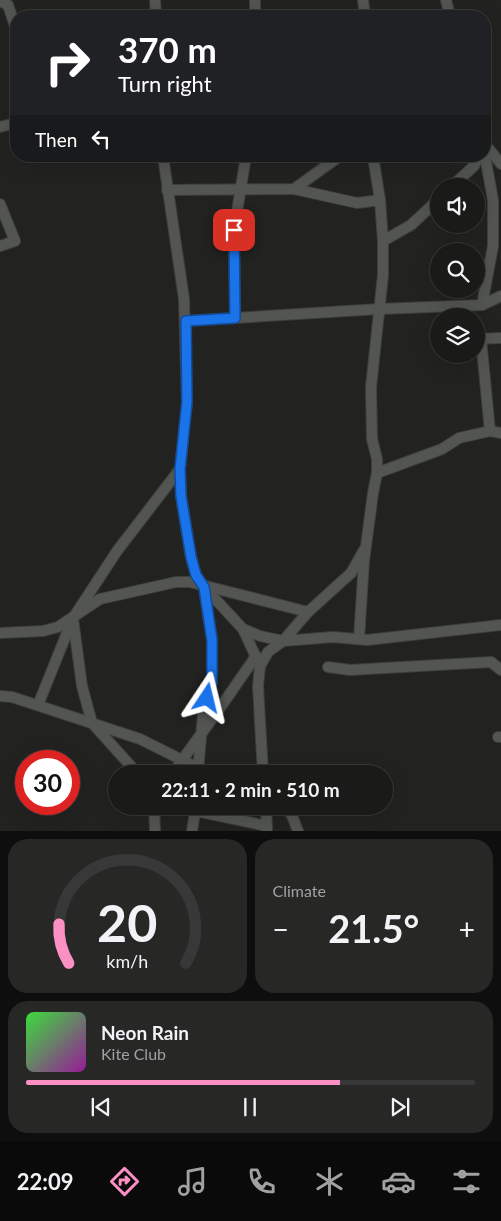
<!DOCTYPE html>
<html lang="en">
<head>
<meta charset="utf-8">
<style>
  :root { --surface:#1a1a19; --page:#272726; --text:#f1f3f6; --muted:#9fa1a2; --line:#383838; --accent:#fc8fc3 }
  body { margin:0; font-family:Lato,sans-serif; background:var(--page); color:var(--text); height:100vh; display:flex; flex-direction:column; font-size:19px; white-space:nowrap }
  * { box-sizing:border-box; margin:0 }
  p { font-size:16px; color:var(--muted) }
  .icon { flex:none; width:28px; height:28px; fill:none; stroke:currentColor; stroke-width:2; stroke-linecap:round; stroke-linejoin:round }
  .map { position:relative; height:831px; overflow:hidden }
  .side { display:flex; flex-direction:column; gap:8px; padding:8px; background:#0e0e0e; flex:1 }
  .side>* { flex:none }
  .banner { position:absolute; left:10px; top:10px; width:481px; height:152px; border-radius:20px; box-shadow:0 5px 20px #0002,0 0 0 1px var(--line); background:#202124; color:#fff; overflow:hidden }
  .tools { position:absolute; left:430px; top:178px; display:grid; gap:10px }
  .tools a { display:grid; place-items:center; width:55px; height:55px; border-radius:50%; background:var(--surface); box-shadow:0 5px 20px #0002,0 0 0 1px var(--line); font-size:25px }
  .speed { position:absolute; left:15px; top:750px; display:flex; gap:10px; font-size:25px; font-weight:700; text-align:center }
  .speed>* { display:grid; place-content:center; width:65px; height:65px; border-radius:50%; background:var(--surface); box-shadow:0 5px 20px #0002,0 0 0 1px var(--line); line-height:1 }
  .speed .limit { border:8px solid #d22; background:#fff; color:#111 }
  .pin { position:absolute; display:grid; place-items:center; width:42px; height:42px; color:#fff; margin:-21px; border-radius:10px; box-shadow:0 2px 8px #0006 }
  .me { position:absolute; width:55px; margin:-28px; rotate:10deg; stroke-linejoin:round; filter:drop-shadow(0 0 4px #0008) }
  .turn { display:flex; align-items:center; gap:18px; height:105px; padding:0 25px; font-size:22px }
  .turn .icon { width:65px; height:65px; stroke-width:2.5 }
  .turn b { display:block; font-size:35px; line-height:42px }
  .then { display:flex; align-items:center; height:48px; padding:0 25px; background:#0003; gap:10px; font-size:19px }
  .big { font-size:38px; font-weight:700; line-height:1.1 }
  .side .card { flex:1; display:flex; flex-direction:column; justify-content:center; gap:8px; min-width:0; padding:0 18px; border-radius:20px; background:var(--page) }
  .side .dial { align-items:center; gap:0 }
  .dial svg { height:130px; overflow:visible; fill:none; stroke:var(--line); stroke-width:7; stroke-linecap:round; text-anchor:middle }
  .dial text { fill:var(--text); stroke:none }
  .song { display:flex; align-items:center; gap:15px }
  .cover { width:60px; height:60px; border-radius:8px; background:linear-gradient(135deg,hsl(120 70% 55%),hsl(300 70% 35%)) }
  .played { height:5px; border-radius:2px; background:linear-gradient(90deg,var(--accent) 70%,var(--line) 70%) }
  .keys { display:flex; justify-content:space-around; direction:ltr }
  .heat { display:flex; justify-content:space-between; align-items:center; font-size:28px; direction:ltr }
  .side .tiles { flex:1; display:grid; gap:8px; grid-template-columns:1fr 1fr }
  .card:last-child { grid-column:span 2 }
  .trip { position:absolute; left:108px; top:765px; width:285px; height:50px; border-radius:25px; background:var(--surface); box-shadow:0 5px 20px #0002,0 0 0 1px var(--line); font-weight:700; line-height:50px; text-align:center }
  .dock { display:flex; height:80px; justify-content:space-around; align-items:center; background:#0a0a0a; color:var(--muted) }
  .dock .icon { width:35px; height:35px }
  .dock .current { color:var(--accent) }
  .dock b { font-size:22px; color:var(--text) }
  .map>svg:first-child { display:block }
</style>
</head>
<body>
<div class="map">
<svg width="501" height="831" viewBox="0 0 501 831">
  <rect width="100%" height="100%" fill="#222321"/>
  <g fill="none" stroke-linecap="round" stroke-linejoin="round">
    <g stroke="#3e403e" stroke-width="12">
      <g id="minor">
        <path d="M155,0L156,16"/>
        <path d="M255,0V16"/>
        <path d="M363,0L365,16"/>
        <path d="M446,0L450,16"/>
        <path d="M0,1L8,5L16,29"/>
        <path d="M0,127L16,123"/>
        <path d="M485,144L501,164"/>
        <path d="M163,156L184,299L187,402L180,469L181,496L191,557L196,575L204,587L243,629L260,666"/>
        <path d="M452,186L474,166L479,156"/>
        <path d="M294,189L357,203L380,200"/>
        <path d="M167,190L294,189L340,156"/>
        <path d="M0,204L15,241L0,246"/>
        <path d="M383,241L411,225L439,199"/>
        <path d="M482,305L493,246V200L485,156"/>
        <path d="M235,318L234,230L246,156"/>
        <path d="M186,321L379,309L482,305L501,296"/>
        <path d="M476,339L501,338"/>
        <path d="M481,339L490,431"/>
        <path d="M377,473L442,449L459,438L490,431L501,433"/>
        <path d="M73,619L82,686L92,723L138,774"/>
        <path d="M243,629L260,636L283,641L308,612L351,573L364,550"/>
        <path d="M0,633L43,631L58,627L100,599L176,582H190L308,612"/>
        <path d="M359,639L364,561L373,493L377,473V459L372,439L371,387L383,275V241L380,200L373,156"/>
        <path d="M328,667L350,670L491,662L501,670"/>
        <path d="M0,696L12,697L140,739L210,774"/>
        <path d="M38,705L73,618L117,551L180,469"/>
        <path d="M498,737H501"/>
        <path d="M198,771L203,715L212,682V640L204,588"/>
        <path d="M172,774L220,708L256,656"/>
        <path d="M263,774L258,686L260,666L268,652L283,641L333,637L367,640L501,625"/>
        <path d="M154,806L155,831"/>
        <path d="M186,806L195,811L267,826"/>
        <path d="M266,806L267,830"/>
        <path d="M277,806L291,813L298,831"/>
        <path d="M192,831L196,806"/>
      </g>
    </g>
    <use href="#minor" stroke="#535553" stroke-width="10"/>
  </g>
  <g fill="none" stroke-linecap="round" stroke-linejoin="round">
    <g stroke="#114b97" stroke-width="12">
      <path id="route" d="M207,698L212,682V640L204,587L196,575L191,557L181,496L180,469L187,402L186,321L235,318L234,230"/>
    </g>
    <use href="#route" stroke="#1a73e8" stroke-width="9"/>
  </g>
</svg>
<div class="tools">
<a><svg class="icon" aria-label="sound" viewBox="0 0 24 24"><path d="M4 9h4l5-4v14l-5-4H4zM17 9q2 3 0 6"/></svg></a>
<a><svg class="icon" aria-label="search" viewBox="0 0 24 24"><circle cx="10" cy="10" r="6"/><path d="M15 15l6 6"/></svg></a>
<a><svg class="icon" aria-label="layers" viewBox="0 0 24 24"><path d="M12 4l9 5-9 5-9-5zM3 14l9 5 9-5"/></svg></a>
</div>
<div class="speed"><div class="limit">30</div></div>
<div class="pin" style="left:234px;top:230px;background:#d93025"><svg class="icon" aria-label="arrive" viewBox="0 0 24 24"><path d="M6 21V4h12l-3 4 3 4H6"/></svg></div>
<svg class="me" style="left:207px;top:698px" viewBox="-20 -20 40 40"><path d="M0-17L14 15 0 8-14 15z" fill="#1a73e8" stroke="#fff" stroke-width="4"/></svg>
<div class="trip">22:11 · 2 min · 510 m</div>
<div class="banner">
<div class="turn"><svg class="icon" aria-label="right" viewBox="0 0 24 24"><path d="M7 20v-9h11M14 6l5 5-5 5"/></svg><div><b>370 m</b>Turn right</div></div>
<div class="then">Then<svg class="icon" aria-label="left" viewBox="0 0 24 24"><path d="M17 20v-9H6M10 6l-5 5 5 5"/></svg></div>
</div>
</div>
<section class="side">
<div class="tiles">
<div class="card dial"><svg viewBox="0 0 100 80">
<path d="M14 69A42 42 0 1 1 86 69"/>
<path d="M14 69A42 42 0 0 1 8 45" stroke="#fc8fc3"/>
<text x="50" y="56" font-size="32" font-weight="700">20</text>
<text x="50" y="72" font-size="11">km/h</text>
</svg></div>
<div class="card"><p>Climate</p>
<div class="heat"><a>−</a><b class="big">21.5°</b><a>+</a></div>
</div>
<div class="card">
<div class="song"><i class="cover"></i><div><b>Neon Rain</b><p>Kite Club</p></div></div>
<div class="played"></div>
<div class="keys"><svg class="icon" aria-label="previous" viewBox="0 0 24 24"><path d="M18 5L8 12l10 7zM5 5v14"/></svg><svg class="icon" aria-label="pause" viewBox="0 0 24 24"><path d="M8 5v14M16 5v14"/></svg><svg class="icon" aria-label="next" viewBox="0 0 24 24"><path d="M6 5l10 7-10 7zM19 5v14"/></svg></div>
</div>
</div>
</section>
<nav class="dock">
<b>22:09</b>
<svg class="icon current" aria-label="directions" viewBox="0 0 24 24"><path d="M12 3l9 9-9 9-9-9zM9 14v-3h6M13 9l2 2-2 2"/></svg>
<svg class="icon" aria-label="music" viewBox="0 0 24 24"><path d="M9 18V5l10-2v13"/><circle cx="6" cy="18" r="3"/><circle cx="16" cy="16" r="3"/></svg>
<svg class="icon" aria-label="phone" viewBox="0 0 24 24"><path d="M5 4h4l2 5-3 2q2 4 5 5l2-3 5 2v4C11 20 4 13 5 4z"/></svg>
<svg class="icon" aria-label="climate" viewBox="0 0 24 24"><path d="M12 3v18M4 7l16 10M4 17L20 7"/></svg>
<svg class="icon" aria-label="car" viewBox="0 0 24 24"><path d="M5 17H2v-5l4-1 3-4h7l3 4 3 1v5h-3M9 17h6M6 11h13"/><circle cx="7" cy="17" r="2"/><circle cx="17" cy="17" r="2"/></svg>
<svg class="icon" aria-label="filters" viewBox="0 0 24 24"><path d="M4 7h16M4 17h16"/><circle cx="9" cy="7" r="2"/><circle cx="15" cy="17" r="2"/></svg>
</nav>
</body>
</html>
